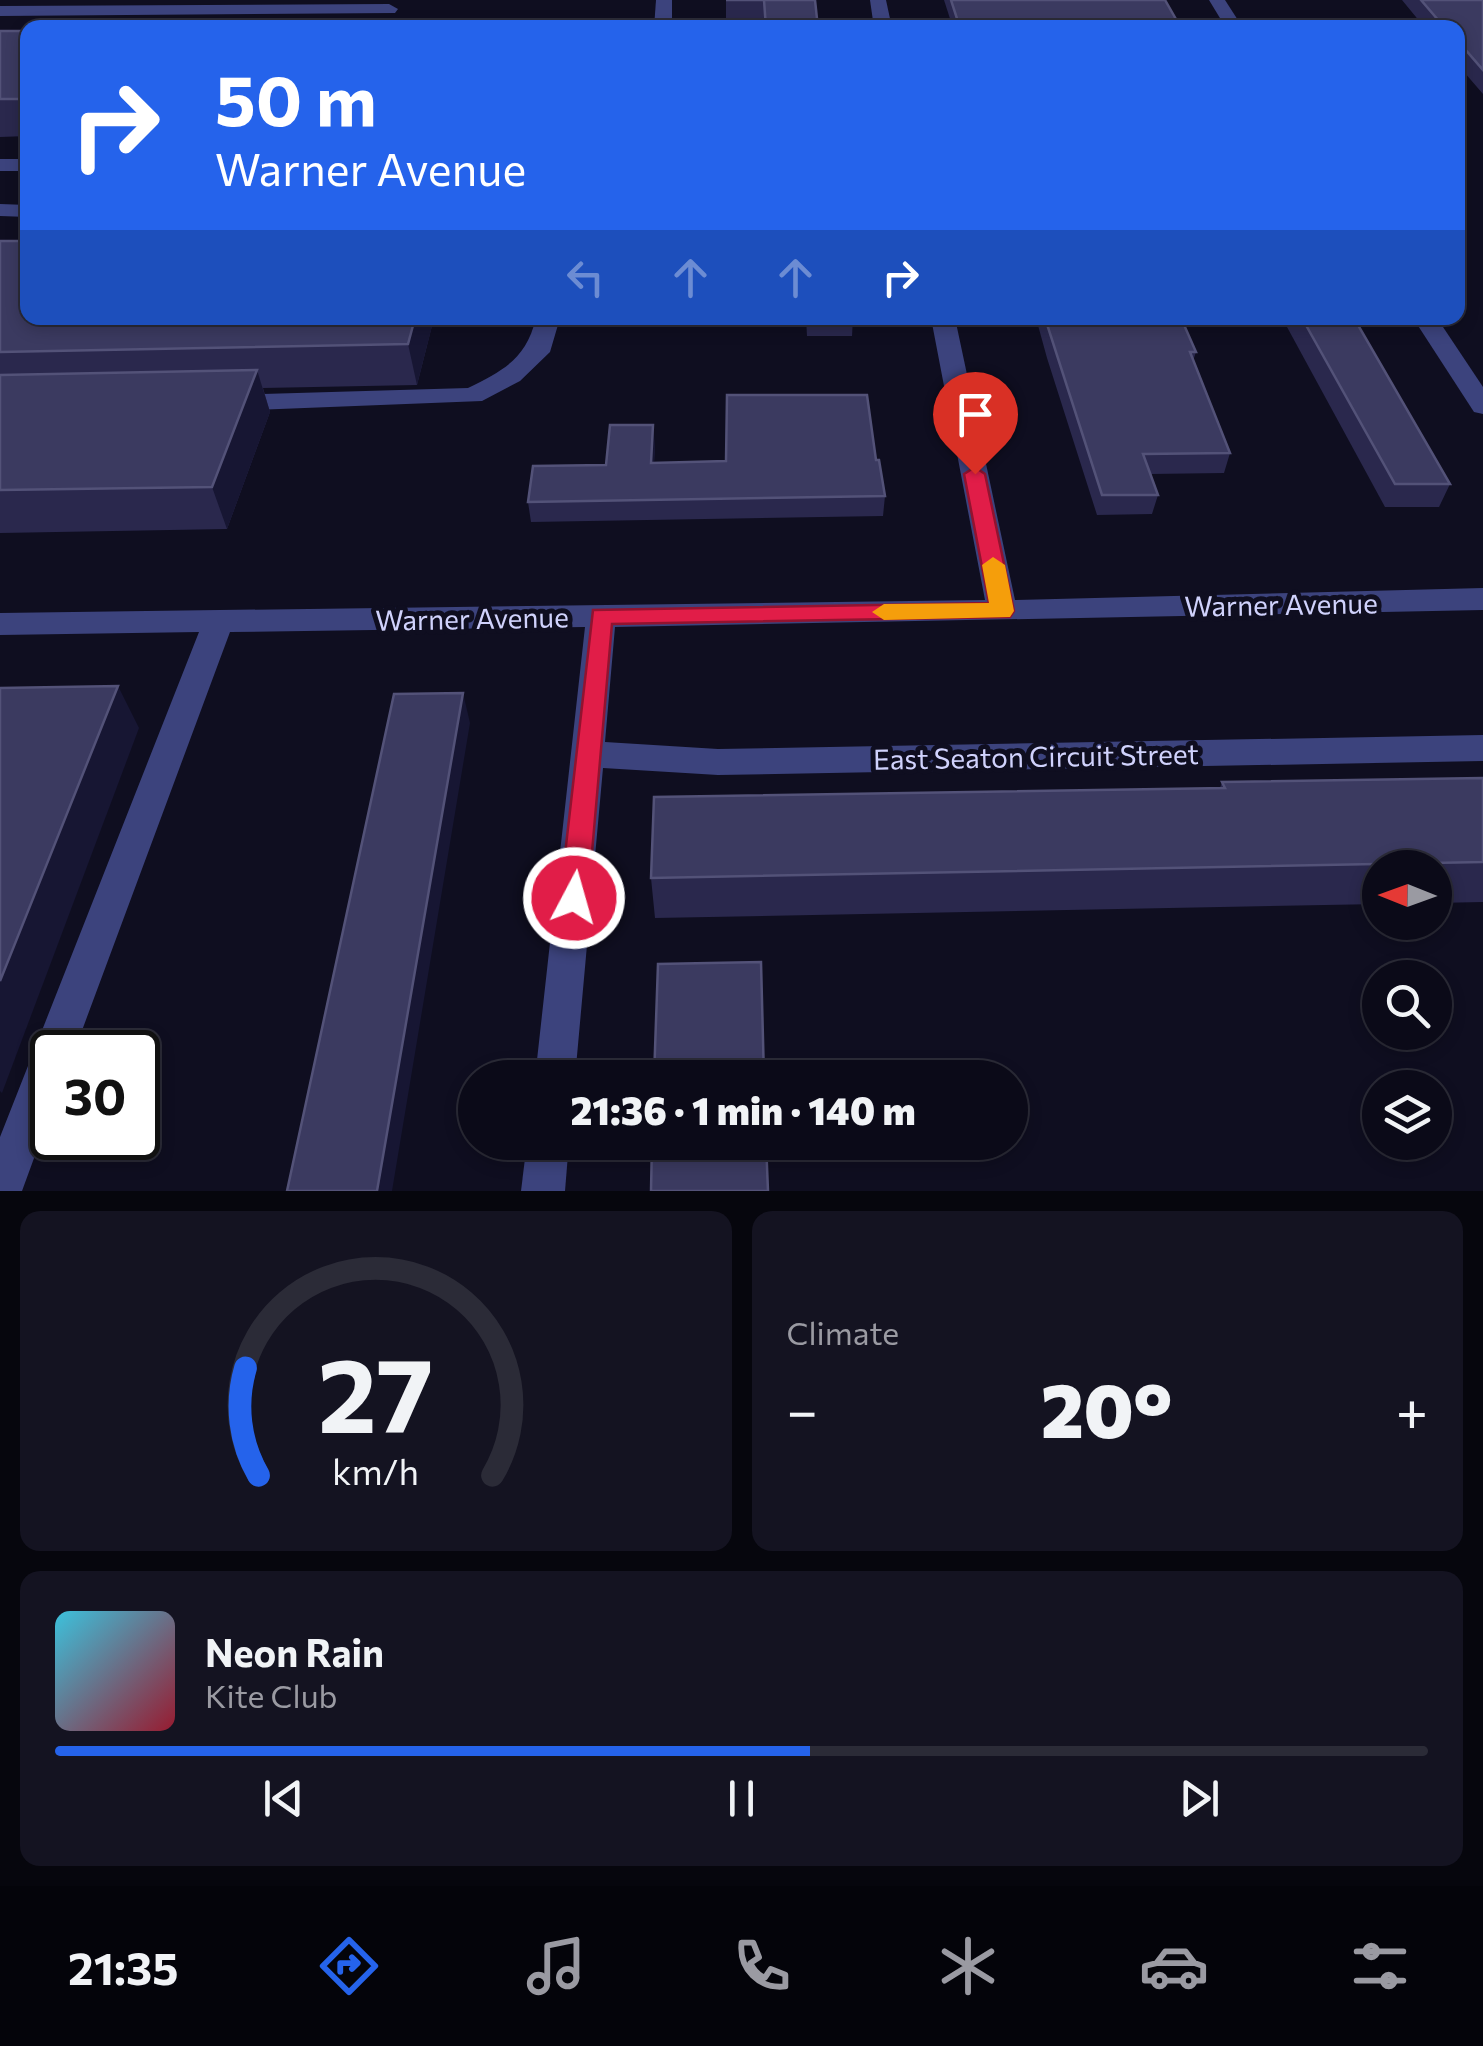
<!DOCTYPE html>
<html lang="en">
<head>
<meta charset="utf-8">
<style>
  :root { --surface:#0b0a18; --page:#141321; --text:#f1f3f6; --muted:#9a9aa2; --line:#2b2b37; --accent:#2563eb }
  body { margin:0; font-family:Commissioner,sans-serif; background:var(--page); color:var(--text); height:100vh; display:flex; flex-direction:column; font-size:38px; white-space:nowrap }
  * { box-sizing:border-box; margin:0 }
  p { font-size:32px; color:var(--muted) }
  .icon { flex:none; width:55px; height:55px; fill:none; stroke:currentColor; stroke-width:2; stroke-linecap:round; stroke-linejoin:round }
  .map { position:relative; height:1191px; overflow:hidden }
  .details { display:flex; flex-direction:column; gap:20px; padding:20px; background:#06060d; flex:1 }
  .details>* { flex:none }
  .guide { position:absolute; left:20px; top:20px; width:1445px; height:305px; border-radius:20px; box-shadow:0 5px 15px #0003,0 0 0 2px var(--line); background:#2563eb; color:#fff; overflow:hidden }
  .needle { width:65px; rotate:271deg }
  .tools { position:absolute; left:1362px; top:850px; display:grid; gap:20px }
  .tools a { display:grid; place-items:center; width:90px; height:90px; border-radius:50%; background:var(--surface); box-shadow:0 5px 15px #0003,0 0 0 2px var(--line); font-size:50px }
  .speed { position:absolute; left:30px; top:1030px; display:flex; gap:20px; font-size:50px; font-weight:700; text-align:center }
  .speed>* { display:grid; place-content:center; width:130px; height:130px; border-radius:50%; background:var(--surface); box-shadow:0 5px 15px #0003,0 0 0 2px var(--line); line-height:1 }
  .speed .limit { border:5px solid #111; border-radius:15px; background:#fff; color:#111 }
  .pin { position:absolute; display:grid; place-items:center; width:85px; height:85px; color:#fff; margin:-102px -42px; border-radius:50% 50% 50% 0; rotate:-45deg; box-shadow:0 0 10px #0007 }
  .pin .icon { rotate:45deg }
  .me { position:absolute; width:110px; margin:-55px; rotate:6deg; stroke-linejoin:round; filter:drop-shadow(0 0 8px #0008) }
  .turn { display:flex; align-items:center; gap:35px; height:210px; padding:0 30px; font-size:45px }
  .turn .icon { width:130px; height:130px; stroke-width:2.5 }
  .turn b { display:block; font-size:70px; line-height:85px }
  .lanes { display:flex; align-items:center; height:95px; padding:0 30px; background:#0003; justify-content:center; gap:50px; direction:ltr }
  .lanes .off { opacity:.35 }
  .big { font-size:75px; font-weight:800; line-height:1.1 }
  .details .widget { flex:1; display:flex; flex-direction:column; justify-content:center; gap:15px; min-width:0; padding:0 35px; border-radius:20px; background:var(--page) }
  .details .dial { align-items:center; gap:0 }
  .dial svg { height:260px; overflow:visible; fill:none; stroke:var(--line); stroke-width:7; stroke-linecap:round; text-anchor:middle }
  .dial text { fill:var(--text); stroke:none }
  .song { display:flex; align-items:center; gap:30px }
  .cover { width:120px; height:120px; border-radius:15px; background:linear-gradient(135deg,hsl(190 70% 55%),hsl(350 70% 35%)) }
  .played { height:10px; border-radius:5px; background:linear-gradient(90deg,var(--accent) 55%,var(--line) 55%) }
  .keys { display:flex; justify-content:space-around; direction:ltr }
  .heat { display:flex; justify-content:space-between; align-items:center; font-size:55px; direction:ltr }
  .details .tiles { flex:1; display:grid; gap:20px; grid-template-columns:1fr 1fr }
  .widget:last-child { grid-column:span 2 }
  .trip { position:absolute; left:458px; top:1060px; width:570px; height:100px; border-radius:50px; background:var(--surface); box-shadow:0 5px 15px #0003,0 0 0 2px var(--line); font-weight:800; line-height:100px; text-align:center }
  .tab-bar { display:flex; height:160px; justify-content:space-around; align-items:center; background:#04040a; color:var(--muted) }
  .tab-bar .icon { width:70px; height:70px }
  .tab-bar .current { color:var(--accent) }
  .tab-bar b { font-size:45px; color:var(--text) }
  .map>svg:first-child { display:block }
</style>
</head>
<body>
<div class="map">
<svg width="1483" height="1191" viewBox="0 0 1483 1191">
  <rect width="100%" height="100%" fill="#0f0e20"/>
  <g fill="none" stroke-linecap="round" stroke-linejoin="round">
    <g fill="#3c437d" fill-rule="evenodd">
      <path d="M656,0H672V28H654Z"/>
      <path d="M870,0H886L892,28H874Z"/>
      <path d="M1209,0H1225L1243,28H1226Z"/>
      <path d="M389,4L398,9L395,13L0,16V6Z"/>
      <rect x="0" y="159" width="28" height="12"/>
      <path d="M0,204L28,205V217L0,216Z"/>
      <path d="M536,318H560L550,352L520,381L482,401L228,411L215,403L228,395L468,388C504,370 526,359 536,318Z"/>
      <path d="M931,318H955L1015,600L1483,588V610L615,627L605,742L718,749L1483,735V761L718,775L603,768L575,1078H535L585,627L230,632L74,1052H52V1109L22,1191H0V1137L199,632L0,635V613L985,600Z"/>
      <path d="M1413,318H1437L1483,387V414L1474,412Z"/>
      <path d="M527,1142H569L565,1191H521Z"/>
    </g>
  </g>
  <g fill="#2a284d">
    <path d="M726,0H815L818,28H765L764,18H726Z"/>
    <path d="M944,0H1165L1181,28H953Z"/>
    <path d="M1402,0H1483V94L1458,65V28H1425Z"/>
    <path d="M0,31H28V136L0,137Z"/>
    <path d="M0,241L434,318L417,385L263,388L270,412L227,529L0,533Z"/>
    <path d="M806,318H853L852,336H807Z"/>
    <path d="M1036,318H1181L1196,352L1193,361L1230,453L1224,473L1150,474L1158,495L1152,514L1097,515L1047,358Z"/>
    <path d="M1290,318H1354L1450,484L1439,507H1385L1287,327Z"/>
    <path d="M655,445L654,463L876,460L885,496L883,516L531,522L528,502L606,465Z"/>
    <path d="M1483,778V902L1435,903V868H1380V904L655,918L651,878L1220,788L1222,782Z"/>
  </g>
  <g fill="#171633">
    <path d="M415,318H434L417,385L408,344Z"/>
    <path d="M257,370L270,412L227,529L212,487Z"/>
    <path d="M653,425L655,445L653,482L651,463Z"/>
    <path d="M118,686L139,728L2,1093L0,1091V981Z"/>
    <path d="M463,693L470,723L392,1191H377Z"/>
  </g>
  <g fill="#3b3a60" stroke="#535278" stroke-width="2.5">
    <path d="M726,0H815L818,28H766L764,0Z"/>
    <path d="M951,0H1165L1181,28H960Z"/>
    <path d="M1421,0H1483V70L1458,41V28H1445Z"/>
    <rect x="0" y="31" width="28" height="68"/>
    <path d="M0,241H28V318H415L408,344L0,352Z"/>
    <path d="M1045,318H1181L1196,352H1190L1230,453L1143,454L1158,495H1102Z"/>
    <path d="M1302,318H1354L1450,484H1395Z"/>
    <path d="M257,370L212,487L0,490V375Z"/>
    <path d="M727,395H867L876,460H879L885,496L528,502L533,466L606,465L610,425H653L651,463L726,461Z"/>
    <path d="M118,686L0,981V688Z"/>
    <path d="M463,693L377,1191H287L394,694Z"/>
    <path d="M1483,778V862L651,878L654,797L1225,788L1222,782Z"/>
    <path d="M761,962L764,1078H654L658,964Z"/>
    <path d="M652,1142H766L768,1191H651Z"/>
  </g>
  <path fill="#e11d48" stroke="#92132f" stroke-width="2.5" d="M975,467L985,474L1014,611L1010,617L612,624L588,898L584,906L574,910L564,906L560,898L593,610L989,603L964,474Z"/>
  <path fill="#f59e0b" d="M993,557L1005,565L1014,611L1010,617L884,620L872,612L884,604L989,603L982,565Z"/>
  <g text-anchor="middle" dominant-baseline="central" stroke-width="10" stroke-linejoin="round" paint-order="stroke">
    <g font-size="28" fill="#d0d2fc" stroke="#0f0e20">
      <text transform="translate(1281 604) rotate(-1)">Warner Avenue</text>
      <text transform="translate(472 618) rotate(-1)">Warner Avenue</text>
      <text transform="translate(1036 756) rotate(-1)">East Seaton Circuit Street</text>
    </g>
  </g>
</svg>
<div class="tools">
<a><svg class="needle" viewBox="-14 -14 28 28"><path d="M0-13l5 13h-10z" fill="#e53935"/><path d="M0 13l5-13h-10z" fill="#9a9aa2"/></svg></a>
<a><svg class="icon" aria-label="search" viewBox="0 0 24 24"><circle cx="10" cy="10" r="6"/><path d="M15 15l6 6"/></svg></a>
<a><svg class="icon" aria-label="layers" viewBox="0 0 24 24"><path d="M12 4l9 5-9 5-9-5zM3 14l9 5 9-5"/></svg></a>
</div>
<div class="speed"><div class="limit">30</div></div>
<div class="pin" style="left:975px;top:474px;background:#d93025"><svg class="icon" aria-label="arrive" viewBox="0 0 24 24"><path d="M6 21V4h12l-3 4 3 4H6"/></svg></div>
<svg class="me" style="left:574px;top:898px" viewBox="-20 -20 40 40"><circle r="17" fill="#e11d48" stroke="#fff" stroke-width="3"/><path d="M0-11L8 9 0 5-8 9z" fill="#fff"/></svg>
<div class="trip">21:36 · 1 min · 140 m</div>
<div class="guide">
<div class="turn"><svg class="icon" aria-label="right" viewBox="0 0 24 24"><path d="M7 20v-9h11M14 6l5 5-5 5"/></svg><div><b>50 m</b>Warner Avenue</div></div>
<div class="lanes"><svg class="icon off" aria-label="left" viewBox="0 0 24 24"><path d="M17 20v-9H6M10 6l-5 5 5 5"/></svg><svg class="icon off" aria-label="ahead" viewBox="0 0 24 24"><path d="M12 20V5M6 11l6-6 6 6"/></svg><svg class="icon off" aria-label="ahead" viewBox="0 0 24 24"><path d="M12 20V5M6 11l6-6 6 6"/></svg><svg class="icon" aria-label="right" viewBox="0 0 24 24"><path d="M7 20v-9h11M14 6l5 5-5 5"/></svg></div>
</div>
</div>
<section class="details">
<div class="tiles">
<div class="widget dial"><svg viewBox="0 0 100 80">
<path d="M14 69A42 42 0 1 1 86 69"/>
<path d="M14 69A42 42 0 0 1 10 36" stroke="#2563eb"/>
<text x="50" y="56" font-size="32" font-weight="700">27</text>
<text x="50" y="72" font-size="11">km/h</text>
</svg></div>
<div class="widget"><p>Climate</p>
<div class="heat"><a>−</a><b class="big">20°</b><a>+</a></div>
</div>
<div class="widget">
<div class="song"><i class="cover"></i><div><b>Neon Rain</b><p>Kite Club</p></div></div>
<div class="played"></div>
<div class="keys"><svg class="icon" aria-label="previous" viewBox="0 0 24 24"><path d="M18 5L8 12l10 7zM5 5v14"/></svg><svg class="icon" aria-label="pause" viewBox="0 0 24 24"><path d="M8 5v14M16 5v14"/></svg><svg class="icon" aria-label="next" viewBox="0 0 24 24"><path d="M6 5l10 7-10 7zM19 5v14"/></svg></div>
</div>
</div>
</section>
<nav class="tab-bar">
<b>21:35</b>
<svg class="icon current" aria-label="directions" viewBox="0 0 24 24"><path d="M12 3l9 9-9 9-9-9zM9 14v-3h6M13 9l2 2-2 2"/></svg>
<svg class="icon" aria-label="music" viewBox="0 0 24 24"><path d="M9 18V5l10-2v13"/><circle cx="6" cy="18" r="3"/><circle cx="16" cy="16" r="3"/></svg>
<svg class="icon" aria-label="phone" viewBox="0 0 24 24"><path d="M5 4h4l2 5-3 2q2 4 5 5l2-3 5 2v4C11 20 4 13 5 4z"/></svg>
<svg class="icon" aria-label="climate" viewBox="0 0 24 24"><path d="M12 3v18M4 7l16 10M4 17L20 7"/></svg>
<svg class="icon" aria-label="car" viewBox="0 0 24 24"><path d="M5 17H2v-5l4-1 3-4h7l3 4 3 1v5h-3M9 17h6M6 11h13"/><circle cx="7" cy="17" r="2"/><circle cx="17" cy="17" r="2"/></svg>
<svg class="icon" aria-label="filters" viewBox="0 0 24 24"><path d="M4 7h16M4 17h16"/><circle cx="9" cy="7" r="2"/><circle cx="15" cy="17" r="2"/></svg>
</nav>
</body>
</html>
